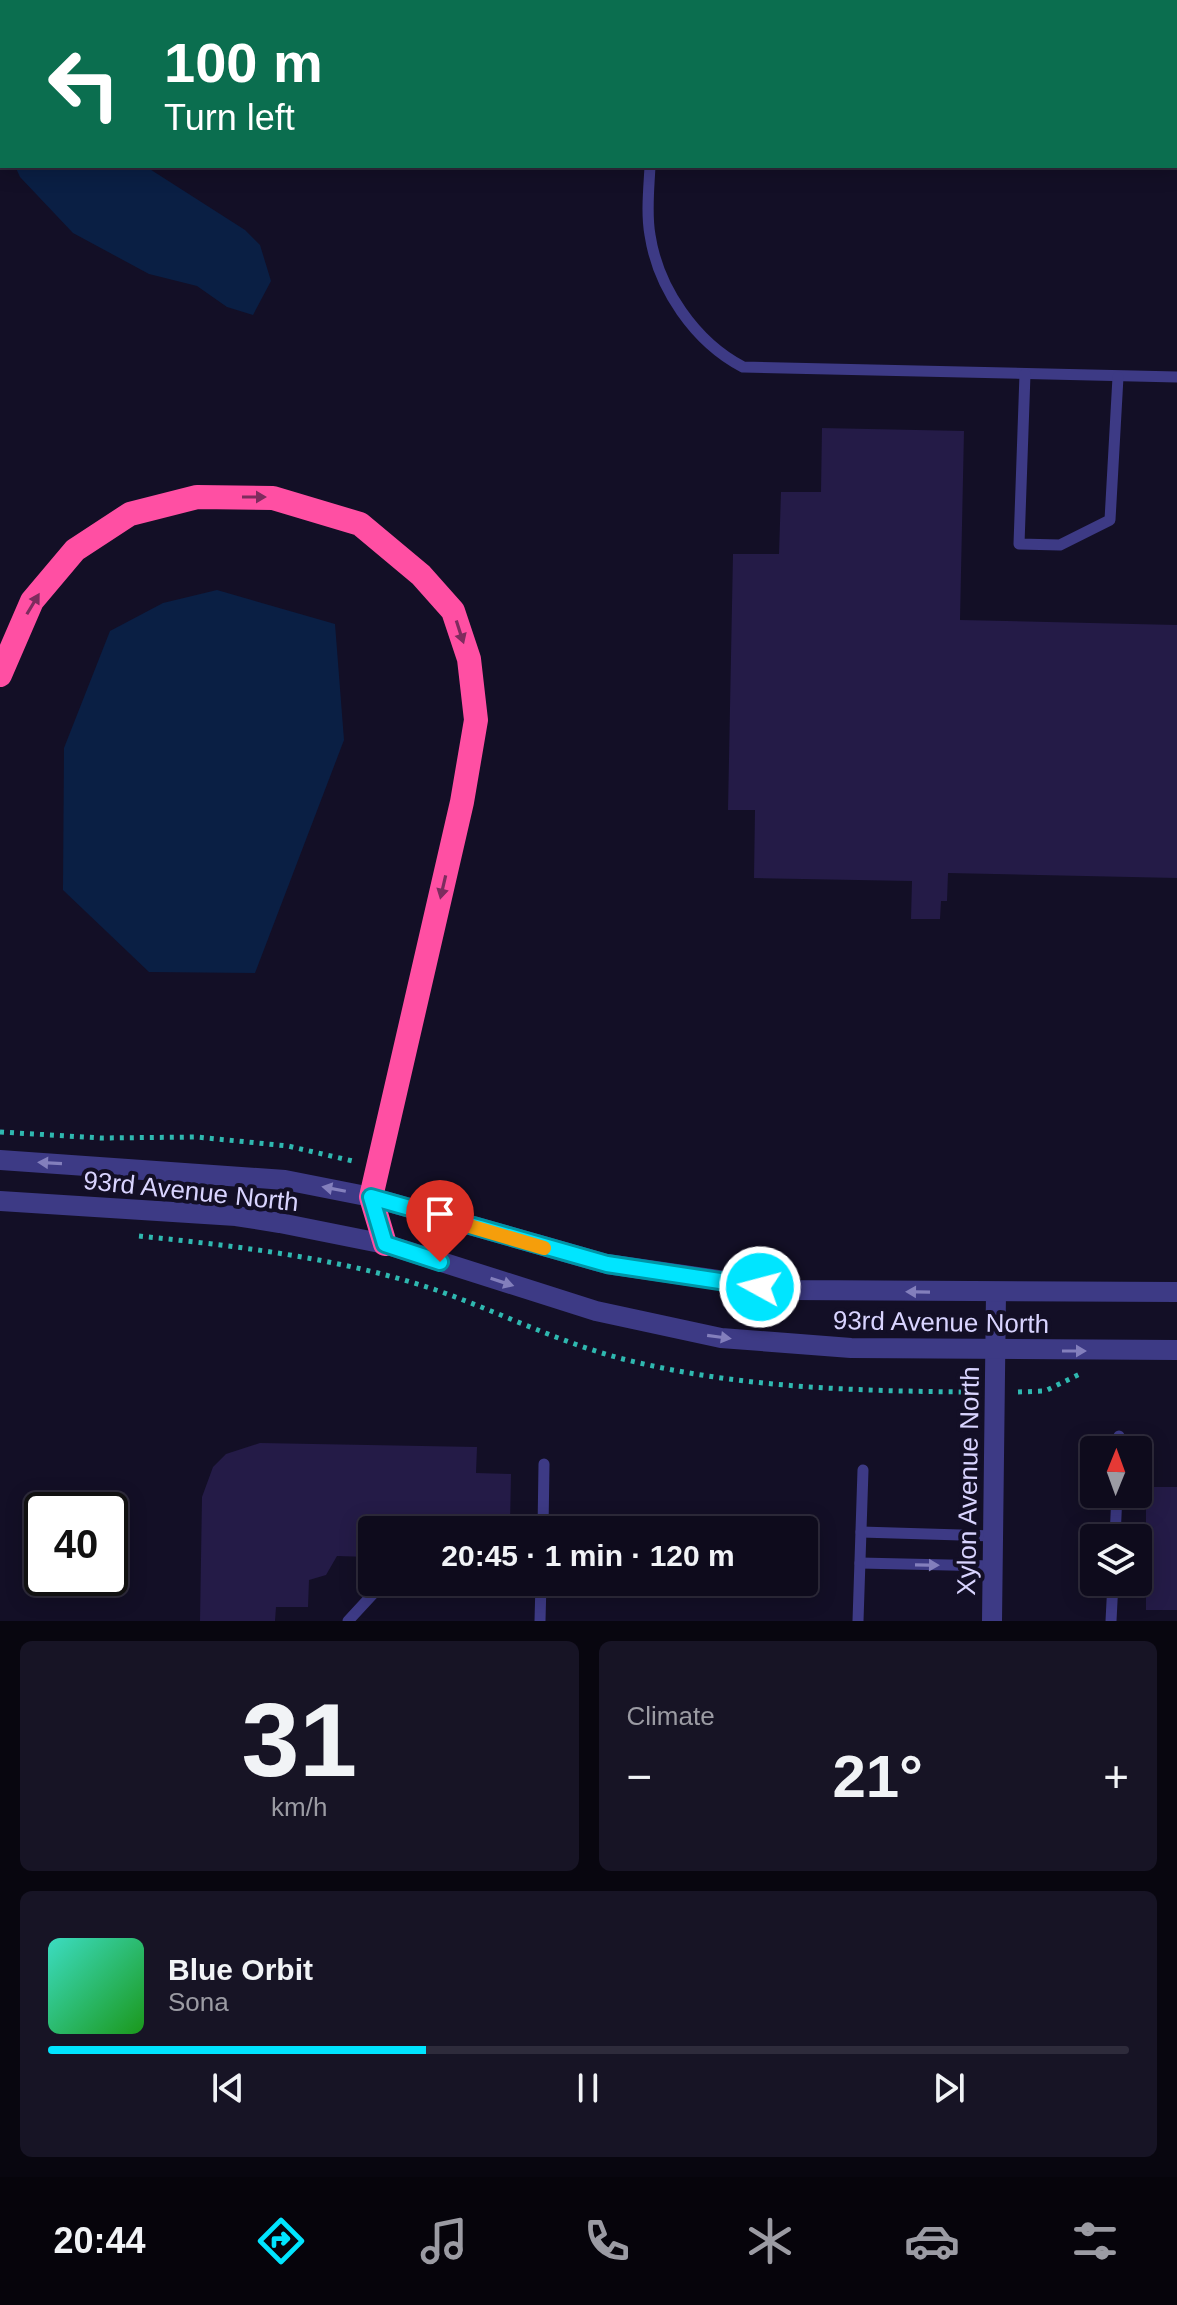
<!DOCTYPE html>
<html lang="en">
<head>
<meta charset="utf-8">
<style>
  :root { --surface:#0e0b1c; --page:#171425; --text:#f1f3f6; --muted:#9b9ba3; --line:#2e2b3b; --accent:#00e5ff }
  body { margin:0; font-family:Arial,sans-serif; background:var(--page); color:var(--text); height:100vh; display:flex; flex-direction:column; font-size:30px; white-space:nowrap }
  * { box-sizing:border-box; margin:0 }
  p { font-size:26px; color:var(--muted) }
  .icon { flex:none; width:44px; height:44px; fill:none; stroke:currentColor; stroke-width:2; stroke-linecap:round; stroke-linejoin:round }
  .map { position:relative; height:1621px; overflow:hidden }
  .drawer { display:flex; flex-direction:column; gap:20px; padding:20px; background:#08060f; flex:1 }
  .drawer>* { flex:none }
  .top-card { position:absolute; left:0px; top:0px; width:1178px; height:168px; box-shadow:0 4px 20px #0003,0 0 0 2px var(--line); background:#0b6e4f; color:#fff; overflow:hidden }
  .needle { width:52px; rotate:1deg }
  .controls { position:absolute; left:1080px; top:1436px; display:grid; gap:16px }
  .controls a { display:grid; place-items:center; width:72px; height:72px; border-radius:8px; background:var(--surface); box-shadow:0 4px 20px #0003,0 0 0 2px var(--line); font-size:40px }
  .speed { position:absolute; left:24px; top:1492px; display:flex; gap:16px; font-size:40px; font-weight:700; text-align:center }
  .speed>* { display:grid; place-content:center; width:104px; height:104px; border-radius:50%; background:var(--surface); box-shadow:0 4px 20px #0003,0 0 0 2px var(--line); line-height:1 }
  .speed .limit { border:4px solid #111; border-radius:12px; background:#fff; color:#111 }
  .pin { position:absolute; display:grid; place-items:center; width:68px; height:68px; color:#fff; margin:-82px -34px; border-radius:50% 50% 50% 0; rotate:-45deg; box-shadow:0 0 8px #0007 }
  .pin .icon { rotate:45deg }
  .me { position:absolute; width:88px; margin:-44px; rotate:277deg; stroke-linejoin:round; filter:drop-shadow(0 0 6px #0008) }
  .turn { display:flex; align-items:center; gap:28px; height:168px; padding:0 32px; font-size:36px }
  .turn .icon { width:104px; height:104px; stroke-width:2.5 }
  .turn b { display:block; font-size:56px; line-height:68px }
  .big { font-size:60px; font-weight:700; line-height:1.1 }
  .drawer .card { flex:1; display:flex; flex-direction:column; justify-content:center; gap:12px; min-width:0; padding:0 28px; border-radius:12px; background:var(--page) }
  .drawer .dial { align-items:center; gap:0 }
  .dial b { font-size:104px; line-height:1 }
  .song { display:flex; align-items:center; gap:24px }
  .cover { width:96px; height:96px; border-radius:12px; background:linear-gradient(135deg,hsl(170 70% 55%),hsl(120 70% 35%)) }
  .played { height:8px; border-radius:4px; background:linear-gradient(90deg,var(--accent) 35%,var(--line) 35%) }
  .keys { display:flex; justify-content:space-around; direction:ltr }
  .heat { display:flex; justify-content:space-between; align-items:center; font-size:44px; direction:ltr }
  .drawer .tiles { flex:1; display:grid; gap:20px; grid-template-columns:1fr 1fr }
  .card:last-child { grid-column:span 2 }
  .trip { position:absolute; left:358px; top:1516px; width:460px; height:80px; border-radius:8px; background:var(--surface); box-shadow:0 4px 20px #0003,0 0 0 2px var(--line); font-weight:700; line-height:80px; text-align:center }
  .menu { display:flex; height:128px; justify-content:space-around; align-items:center; background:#06040b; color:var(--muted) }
  .menu .icon { width:56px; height:56px }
  .menu .on { color:var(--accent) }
  .menu b { font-size:36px; color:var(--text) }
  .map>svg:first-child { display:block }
</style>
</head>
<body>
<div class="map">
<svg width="1177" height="1621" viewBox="0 0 1177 1621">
  <rect width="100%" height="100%" fill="#130f26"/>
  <g fill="#0a1f44">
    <path d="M15,166H145L245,230L260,245L271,281L253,315L227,307L197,286L149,274L73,233L20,177Z"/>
    <path d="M217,590L335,624L344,740L255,973L149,972L63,890L64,748L110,631L163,603Z"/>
  </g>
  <g fill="#241b47">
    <path d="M822,428L964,431L960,620L1177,625V878L948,873L947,901H941L940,919H911L912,881L754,878L755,810H728L733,554H779L781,492H821Z"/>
    <path d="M260,1443L477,1447L476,1473L511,1474L510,1524L369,1522V1557L337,1556L326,1575L309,1580L308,1607H276L275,1621H200L202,1497L213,1467L226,1454Z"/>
    <rect x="1146" y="1487" width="31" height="123"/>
  </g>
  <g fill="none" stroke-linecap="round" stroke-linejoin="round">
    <g stroke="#2fb8b0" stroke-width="5" stroke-dasharray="4 6" stroke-linecap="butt">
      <path d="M0,1132L101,1138L197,1137L288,1146L357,1162"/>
      <path d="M139,1236C237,1246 341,1258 436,1290C499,1312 558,1342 623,1359C738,1388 855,1391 972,1392"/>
      <path d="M1018,1392L1045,1391L1080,1374"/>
    </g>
    <g stroke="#3d3a85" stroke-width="11">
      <path d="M563,0L572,2"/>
      <path d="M653,2V0"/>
      <path d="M650,166C649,188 646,213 650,235C658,288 695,342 743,367L1177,377"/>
      <path d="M1025,374L1019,544L1060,545L1110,520L1118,377"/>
      <path d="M1119,1450V1436"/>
      <path d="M543,1530L544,1464"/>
      <path d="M861,1532L994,1536"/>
      <path d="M1115,1538L1117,1494"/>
      <path d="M860,1563L993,1566"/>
      <path d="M348,1621L384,1582"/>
      <path d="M540,1621L541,1582"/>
      <path d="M858,1621L863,1470"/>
      <path d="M1111,1621L1113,1582"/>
    </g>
    <path stroke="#3d3a85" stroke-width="20" d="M992,1621L996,1293"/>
    <g stroke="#3d3a85" stroke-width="20">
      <path d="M0,1160L285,1180L371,1197L607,1264L788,1290L1177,1292"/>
      <path d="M0,1201L236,1216L280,1223L385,1244L596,1311L721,1338L851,1348L1177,1350"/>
    </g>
    <path stroke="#ff4fa3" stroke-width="24" d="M0,675L32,601L75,550L130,514L197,497L273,498L360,524L421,575L453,611L469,659L476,720L462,802L371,1197L385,1244"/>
  </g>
  <defs><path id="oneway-solid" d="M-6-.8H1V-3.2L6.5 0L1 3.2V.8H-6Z" transform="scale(2)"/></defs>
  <g fill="#7d2c5e">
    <use href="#oneway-solid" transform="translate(254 497)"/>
    <use href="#oneway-solid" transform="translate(33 604) rotate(-59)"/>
    <use href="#oneway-solid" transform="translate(460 632) rotate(72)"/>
    <use href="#oneway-solid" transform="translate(443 887) rotate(103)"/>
  </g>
  <g fill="#837fbc">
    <use href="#oneway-solid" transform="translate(50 1163) rotate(-177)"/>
    <use href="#oneway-solid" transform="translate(334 1189) rotate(-169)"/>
    <use href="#oneway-solid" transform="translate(502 1282) rotate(18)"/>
    <use href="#oneway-solid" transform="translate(918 1292) rotate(-179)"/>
    <use href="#oneway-solid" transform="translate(719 1337) rotate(8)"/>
    <use href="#oneway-solid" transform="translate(1074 1351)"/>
    <use href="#oneway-solid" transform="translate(927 1565) rotate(1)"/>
  </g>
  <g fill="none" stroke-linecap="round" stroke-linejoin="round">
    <g stroke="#0095a6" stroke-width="20">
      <path id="route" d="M440,1262L385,1244L371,1197L607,1264L760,1287"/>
    </g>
    <use href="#route" stroke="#00e5ff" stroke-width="14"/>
    <path stroke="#f59e0b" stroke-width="14" d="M446,1219L544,1248"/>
  </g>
  <g text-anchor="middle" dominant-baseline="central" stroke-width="8" stroke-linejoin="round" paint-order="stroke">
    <g font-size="26" fill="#d9d4ff" stroke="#130f26">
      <text transform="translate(191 1191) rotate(6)">93rd Avenue North</text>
      <text transform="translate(941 1322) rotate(1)">93rd Avenue North</text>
      <text transform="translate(968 1481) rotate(-89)">Xylon Avenue North</text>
    </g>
  </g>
</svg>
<div class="controls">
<a><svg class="needle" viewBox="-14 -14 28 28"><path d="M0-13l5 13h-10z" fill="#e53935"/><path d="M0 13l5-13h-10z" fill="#9b9ba3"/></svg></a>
<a><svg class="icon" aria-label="layers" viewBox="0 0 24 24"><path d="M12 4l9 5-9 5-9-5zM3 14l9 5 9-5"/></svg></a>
</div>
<div class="speed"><div class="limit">40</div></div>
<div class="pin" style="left:440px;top:1262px;background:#d93025"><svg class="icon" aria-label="arrive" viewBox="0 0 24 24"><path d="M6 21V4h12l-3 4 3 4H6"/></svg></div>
<svg class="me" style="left:760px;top:1287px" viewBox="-20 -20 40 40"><circle r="17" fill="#00e5ff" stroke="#fff" stroke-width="3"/><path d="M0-11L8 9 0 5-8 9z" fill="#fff"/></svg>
<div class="trip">20:45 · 1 min · 120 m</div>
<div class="top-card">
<div class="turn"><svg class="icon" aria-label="left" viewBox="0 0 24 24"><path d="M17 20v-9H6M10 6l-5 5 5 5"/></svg><div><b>100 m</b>Turn left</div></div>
</div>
</div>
<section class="drawer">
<div class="tiles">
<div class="card dial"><b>31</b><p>km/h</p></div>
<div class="card"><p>Climate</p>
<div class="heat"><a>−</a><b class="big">21°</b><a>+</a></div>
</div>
<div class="card">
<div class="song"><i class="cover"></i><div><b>Blue Orbit</b><p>Sona</p></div></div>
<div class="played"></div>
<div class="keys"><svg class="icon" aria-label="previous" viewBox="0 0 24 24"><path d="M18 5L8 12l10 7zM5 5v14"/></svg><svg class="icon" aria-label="pause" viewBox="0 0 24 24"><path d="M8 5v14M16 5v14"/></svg><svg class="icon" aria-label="next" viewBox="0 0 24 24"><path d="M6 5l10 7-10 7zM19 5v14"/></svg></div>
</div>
</div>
</section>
<nav class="menu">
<b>20:44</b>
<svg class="icon on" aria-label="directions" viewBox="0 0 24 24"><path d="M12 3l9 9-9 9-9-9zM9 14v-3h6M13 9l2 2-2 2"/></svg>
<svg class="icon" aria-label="music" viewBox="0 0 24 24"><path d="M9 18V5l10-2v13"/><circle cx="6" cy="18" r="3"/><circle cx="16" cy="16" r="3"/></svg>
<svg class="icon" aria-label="phone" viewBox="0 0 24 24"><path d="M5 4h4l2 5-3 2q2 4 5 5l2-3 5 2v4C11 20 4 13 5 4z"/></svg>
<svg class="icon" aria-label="climate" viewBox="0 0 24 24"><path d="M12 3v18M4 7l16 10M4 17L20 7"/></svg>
<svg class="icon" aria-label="car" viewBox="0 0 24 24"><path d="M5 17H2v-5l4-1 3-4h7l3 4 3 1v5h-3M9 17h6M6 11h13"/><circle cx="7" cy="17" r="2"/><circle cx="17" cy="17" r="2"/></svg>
<svg class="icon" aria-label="filters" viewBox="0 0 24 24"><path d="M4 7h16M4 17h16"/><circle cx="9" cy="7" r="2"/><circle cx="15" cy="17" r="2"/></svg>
</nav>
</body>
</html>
